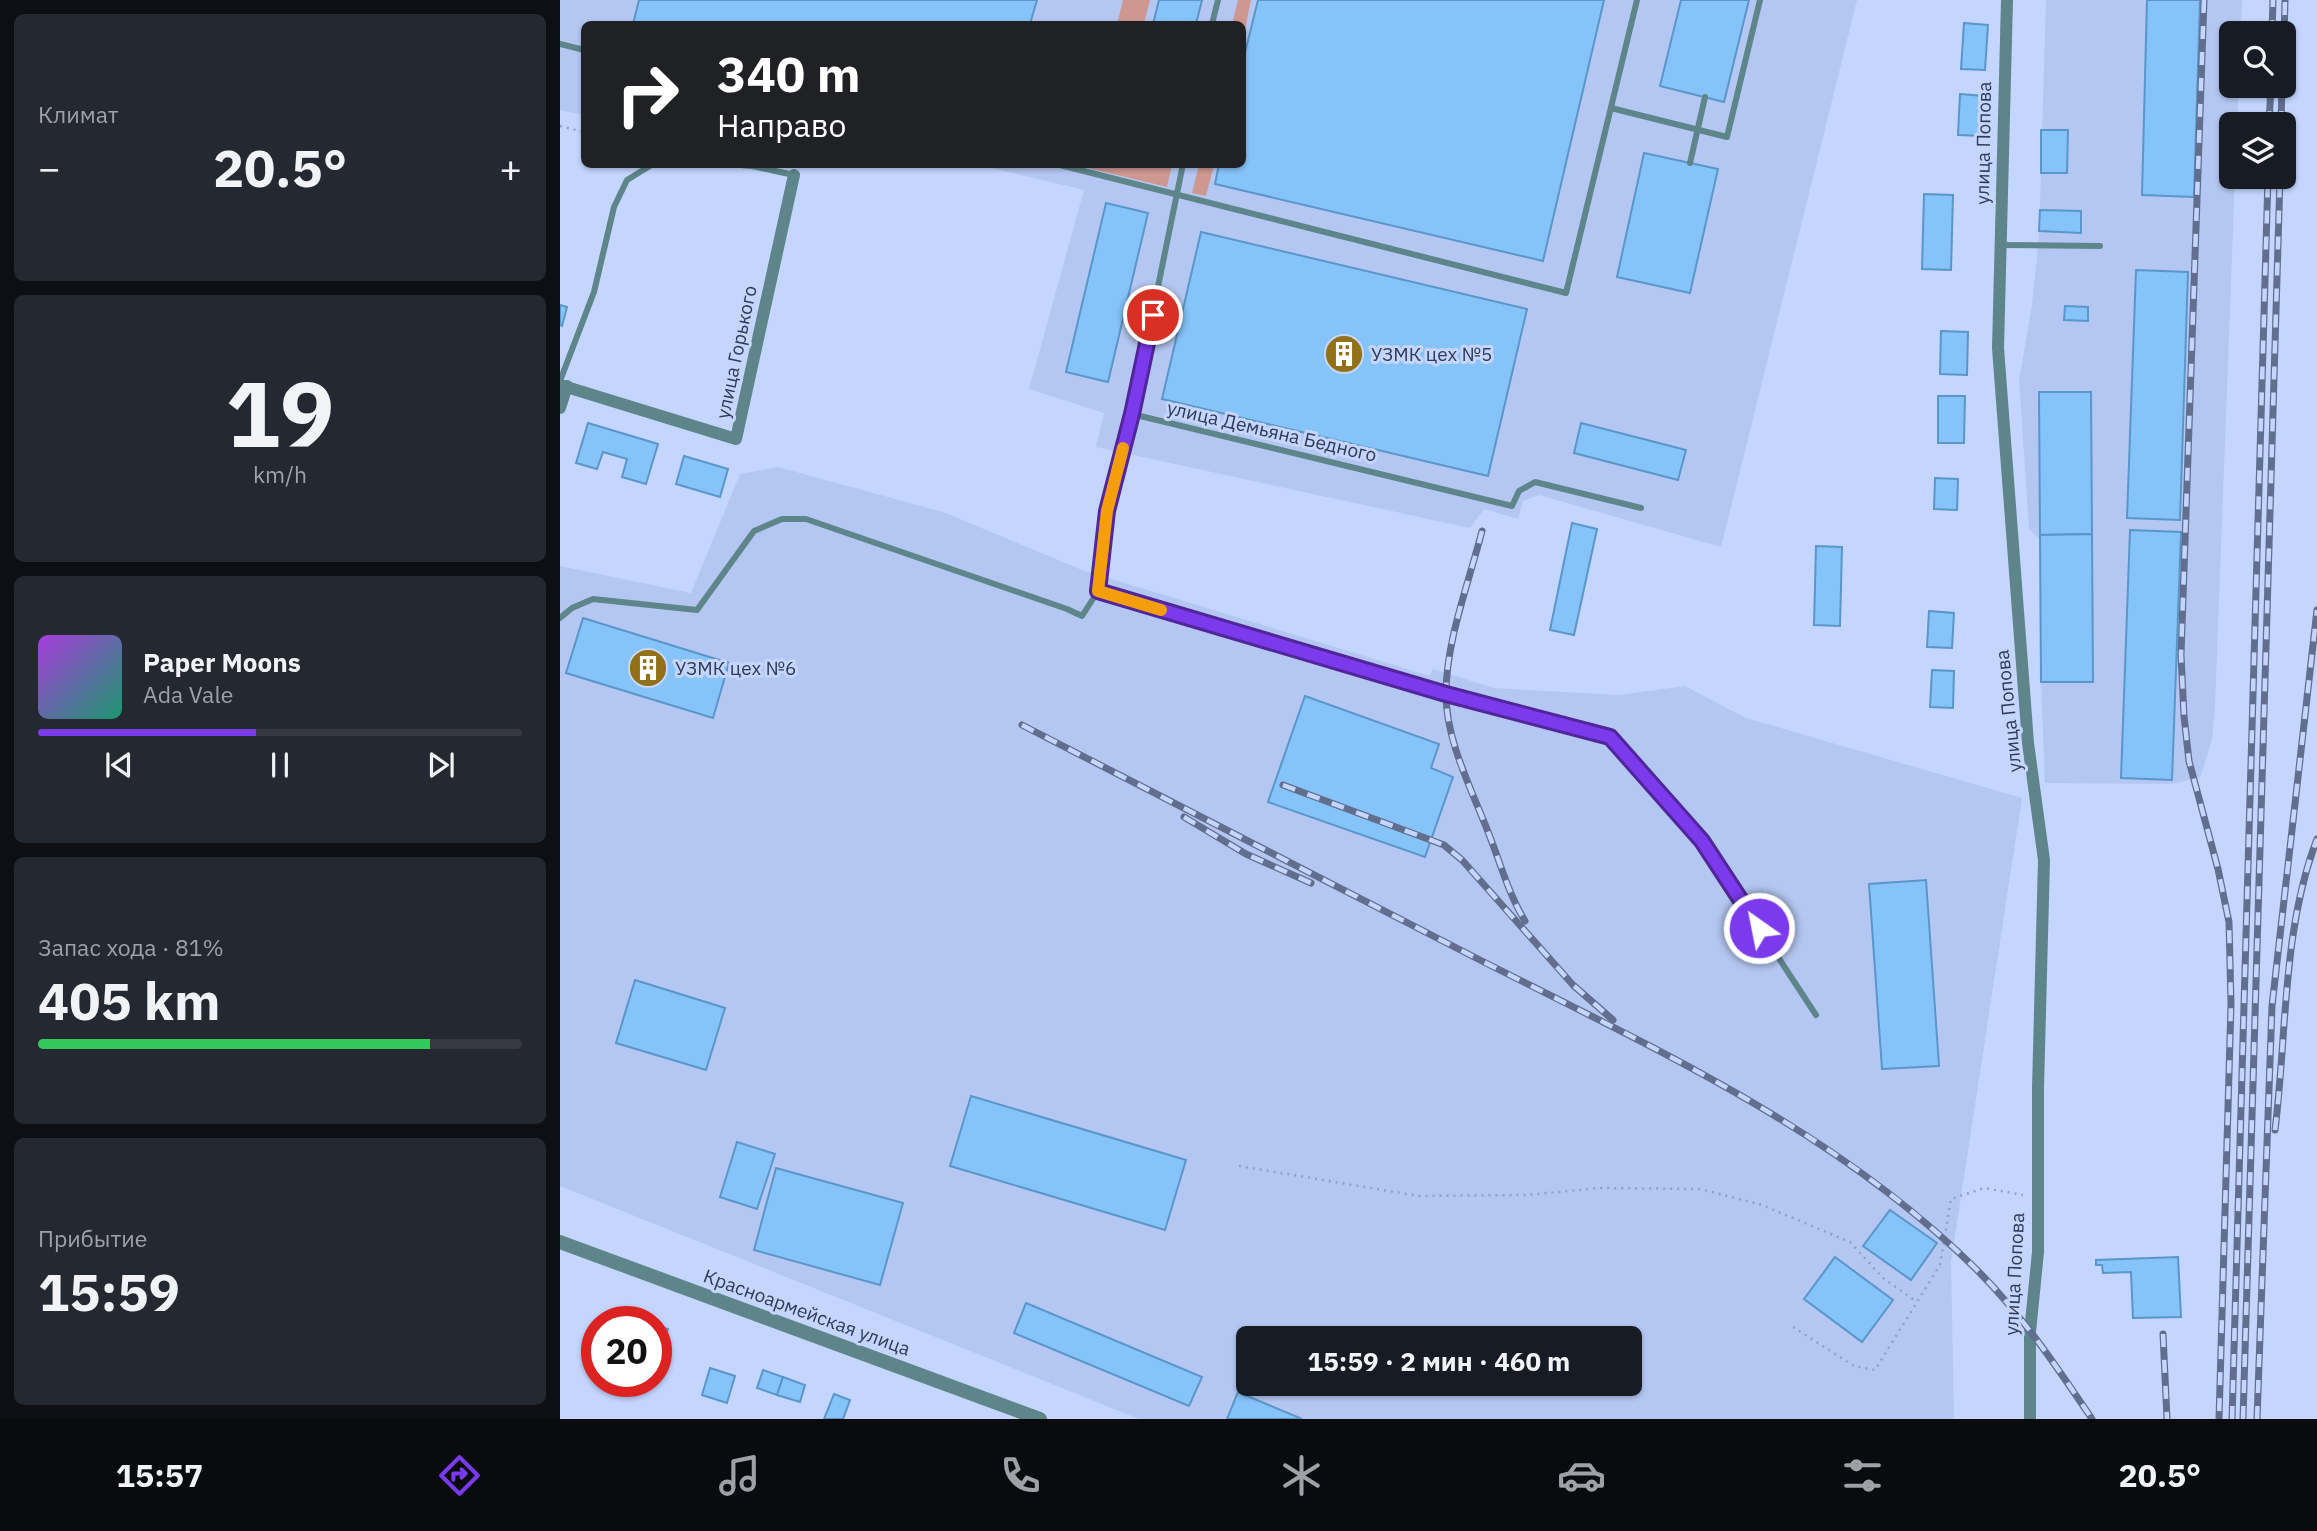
<!DOCTYPE html>
<html lang="ru">
<head>
<meta charset="utf-8">
<style>
  :root { --surface:#171b24; --page:#242831; --text:#f1f3f6; --muted:#9ea1a6; --line:#363941; --accent:#7c3aed }
  body { margin:0; font-family:"IBM Plex Sans",sans-serif; background:var(--page); color:var(--text); height:100vh; display:flex; flex-direction:column; font-size:26px; white-space:nowrap }
  * { box-sizing:border-box; margin:0 }
  p { font-size:23px; color:var(--muted) }
  .icon { flex:none; width:38px; height:38px; fill:none; stroke:currentColor; stroke-width:2; stroke-linecap:round; stroke-linejoin:round }
  .map { position:relative; flex:1; overflow:hidden }
  .side { display:flex; flex-direction:column; gap:14px; padding:14px; background:#0d0f14; width:560px }
  .side>* { flex:none }
  .hud { position:absolute; left:21px; top:21px; width:665px; height:147px; border-radius:10px; box-shadow:0 2px 5px #0004; background:#202124; color:#fff; overflow:hidden }
  .tools { position:absolute; left:1659px; top:21px; display:grid; gap:14px }
  .tools a { display:grid; place-items:center; width:77px; height:77px; border-radius:10px; background:var(--surface); box-shadow:0 2px 5px #0004; font-size:35px }
  .speed { position:absolute; left:21px; top:1306px; display:flex; gap:14px; font-size:35px; font-weight:700; text-align:center }
  .speed>* { display:grid; place-content:center; width:91px; height:91px; border-radius:50%; background:var(--surface); box-shadow:0 2px 5px #0004; line-height:1 }
  .speed .limit { border:10px solid #d22; background:#fff; color:#111 }
  .pin { position:absolute; display:grid; place-items:center; width:60px; height:60px; color:#fff; margin:-30px; border:4px solid #fff; border-radius:50%; box-shadow:0 2px 7px #0007 }
  .me { position:absolute; width:77px; margin:-38px; rotate:327deg; stroke-linejoin:round; filter:drop-shadow(0 0 5px #0008) }
  .turn { display:flex; align-items:center; gap:24px; height:147px; padding:0 21px; font-size:32px }
  .turn .icon { width:91px; height:91px; stroke-width:2.5 }
  .turn b { display:block; font-size:49px; line-height:60px }
  .big { font-size:52px; font-weight:800; line-height:1.1 }
  .side .card { flex:1; display:flex; flex-direction:column; justify-content:center; gap:10px; min-width:0; padding:0 24px; border-radius:10px; background:var(--page) }
  .side .dial { align-items:center; gap:0 }
  .dial b { font-size:91px; line-height:1 }
  .song { display:flex; align-items:center; gap:21px }
  .cover { width:84px; height:84px; border-radius:10px; background:linear-gradient(135deg,hsl(280 70% 55%),hsl(160 70% 35%)) }
  .played { height:7px; border-radius:4px; background:linear-gradient(90deg,var(--accent) 45%,var(--line) 45%) }
  .keys { display:flex; justify-content:space-around; direction:ltr }
  .heat { display:flex; justify-content:space-between; align-items:center; font-size:38px; direction:ltr }
  .charge { height:10px; border-radius:5px; background:linear-gradient(90deg,#34c759 81%,var(--line) 0) }
  .trip { position:absolute; left:676px; top:1326px; width:406px; height:70px; border-radius:10px; background:var(--surface); box-shadow:0 2px 5px #0004; font-weight:800; line-height:70px; text-align:center }
  .dock { display:flex; height:112px; justify-content:space-around; align-items:center; background:#090b0e; color:var(--muted) }
  .dock .icon { width:49px; height:49px }
  .dock .active { color:var(--accent) }
  .dock b { font-size:32px; color:var(--text) }
  main { display:flex; flex:1; min-height:0 }
  .map>svg:first-child { display:block }
</style>
</head>
<body>
<main>
<section class="side">
<div class="card"><p>Климат</p>
<div class="heat"><a>−</a><b class="big">20.5°</b><a>+</a></div>
</div>
<div class="card dial"><b>19</b><p>km/h</p></div>
<div class="card">
<div class="song"><i class="cover"></i><div><b>Paper Moons</b><p>Ada Vale</p></div></div>
<div class="played"></div>
<div class="keys"><svg class="icon" aria-label="previous" viewBox="0 0 24 24"><path d="M18 5L8 12l10 7zM5 5v14"/></svg><svg class="icon" aria-label="pause" viewBox="0 0 24 24"><path d="M8 5v14M16 5v14"/></svg><svg class="icon" aria-label="next" viewBox="0 0 24 24"><path d="M6 5l10 7-10 7zM19 5v14"/></svg></div>
</div>
<div class="card"><p>Запас хода · 81%</p><b class="big">405 km</b><div class="charge"></div></div>
<div class="card"><p>Прибытие</p><b class="big">15:59</b></div>
</section>
<div class="map">
<svg width="1757" height="1419" viewBox="0 0 1757 1419">
  <rect width="100%" height="100%" fill="#c4d6ff"/>
  <g fill="#b4c7f2" fill-rule="evenodd">
    <path d="M0,0H1297L1161,547L979,495L963,501L958,519L924,509L910,528L536,447L544,413L469,389L524,190L420,165L682,164V24H24V115L0,110Z"/>
    <path d="M1486,0H1682L1681,33H1671V86H1679L1677,124H1671V177H1675L1655,706L1652,740L1640,778L1610,784L1485,783L1481,682L1480,539L1469,529L1459,380L1472,305L1479,238Z"/>
    <path d="M218,467L383,512L522,570L870,676L873,669L934,688L1058,695L1125,686L1186,718L1462,798L1391,1262L1394,1419H579L0,1186V566L131,593L180,474ZM688,1339H1069V1384H688Z"/>
  </g>
  <g fill="#ce9891">
    <path d="M563,0H590L584,24H557Z"/>
    <path d="M678,0H691L683,39L682,24H672Z"/>
    <path d="M525,164H612V165L607,187L524,167Z"/>
    <path d="M639,165H654L646,196L632,193Z"/>
  </g>
  <g fill="#85c3f9" stroke="#5a96ca" stroke-width="2">
    <path d="M79,0H477L470,24H73Z"/>
    <path d="M599,0H642L636,24H593Z"/>
    <path d="M698,0H1044L983,261L655,184L659,164H682V65Z"/>
    <path d="M1121,0H1189L1164,102L1100,86Z"/>
    <path d="M1587,0H1640L1634,197L1582,195Z"/>
    <path d="M1404,23L1428,25L1425,70L1401,69Z"/>
    <path d="M1400,94L1424,96L1422,136L1398,135Z"/>
    <path d="M1481,130H1508L1507,173H1481Z"/>
    <path d="M1084,153L1158,169L1130,293L1057,277Z"/>
    <path d="M1364,194L1393,195L1391,270L1362,269Z"/>
    <path d="M546,203L588,213L548,382L506,372Z"/>
    <path d="M1480,210L1521,211V233L1479,231Z"/>
    <path d="M641,232L967,309L928,476L602,399Z"/>
    <path d="M1576,270L1628,272L1620,520L1567,518Z"/>
    <path d="M0,305L7,307L2,326L0,325Z"/>
    <path d="M1505,306L1528,307V321L1504,320Z"/>
    <path d="M1381,331L1408,332L1407,375L1380,374Z"/>
    <path d="M1479,392H1531L1532,534L1480,535Z"/>
    <path d="M1378,396H1405L1404,443H1378Z"/>
    <path d="M28,423L98,444L86,484L62,477L67,459L43,452L37,469L16,463Z"/>
    <path d="M1021,423L1126,450L1118,480L1014,453Z"/>
    <path d="M124,456L168,469L160,497L116,484Z"/>
    <path d="M1375,478L1398,479L1397,510L1374,509Z"/>
    <path d="M1012,523L1037,529L1014,635L990,630Z"/>
    <path d="M1570,530L1621,532L1612,780L1561,778Z"/>
    <path d="M1532,534L1533,682H1481L1480,535Z"/>
    <path d="M1256,546L1282,547L1280,626L1254,625Z"/>
    <path d="M1369,611L1394,613L1392,648L1367,647Z"/>
    <path d="M23,618L169,663L153,718L6,673Z"/>
    <path d="M1372,670L1394,671L1393,708L1370,707Z"/>
    <path d="M745,696L879,744L871,768L893,777L865,857L708,802Z"/>
    <path d="M1366,880L1379,1066L1322,1069L1309,884Z"/>
    <path d="M75,980L165,1008L146,1070L56,1043Z"/>
    <path d="M411,1096L626,1160L605,1230L390,1166Z"/>
    <path d="M177,1142L215,1154L197,1209L160,1197Z"/>
    <path d="M216,1168L343,1203L320,1285L194,1250Z"/>
    <path d="M1330,1210L1377,1243L1351,1280L1303,1246Z"/>
    <path d="M1275,1257L1333,1300L1302,1342L1244,1299Z"/>
    <path d="M1618,1257L1621,1317L1573,1318L1571,1272L1543,1273L1542,1265H1536V1260Z"/>
    <path d="M466,1303L642,1377L629,1406L454,1333Z"/>
    <path d="M64,1313L86,1321H61Z"/>
    <path d="M96,1325L108,1329L99,1353L96,1352Z"/>
    <path d="M150,1368L175,1376L167,1403L142,1395Z"/>
    <path d="M203,1370L223,1377L217,1395L197,1388Z"/>
    <path d="M223,1377L245,1385L240,1402L217,1395Z"/>
    <path d="M678,1392L742,1419H667Z"/>
    <path d="M274,1394L290,1400L283,1419H264Z"/>
  </g>
  <g fill="none" stroke-linecap="round" stroke-linejoin="round">
    <g stroke="#91a1c5" stroke-width="2.5" stroke-dasharray="2 5" stroke-linecap="butt">
      <path d="M0,126L24,132"/>
      <path d="M679,1166L859,1196L966,1195L1039,1188L1140,1189L1202,1205L1290,1242L1323,1278L1357,1302"/>
      <path d="M1233,1327L1294,1366L1315,1370L1380,1265L1391,1199L1424,1188L1463,1195"/>
    </g>
    <g stroke="#5d858a" stroke-width="6">
      <path d="M652,24L658,0"/>
      <path d="M0,44L24,50"/>
      <path d="M1051,108L1167,137L1200,0"/>
      <path d="M1130,163L1145,97"/>
      <path d="M170,164L192,166L234,175"/>
      <path d="M496,164L1006,293L1077,0"/>
      <path d="M623,164L572,414L952,506L959,491L975,482L1081,508"/>
      <path d="M1441,245L1540,246"/>
      <path d="M0,381L34,292L54,207L67,180L93,164"/>
      <path d="M538,591L547,511L572,414"/>
      <path d="M0,618L12,608L33,599L137,610L194,531L222,519H246L507,609L522,616L538,591L915,702L1050,737L1142,841L1256,1015"/>
    </g>
    <g stroke="#5d858a" stroke-width="12">
      <path d="M1447,0L1438,348L1468,743L1484,860L1478,1088V1252L1470,1332V1419"/>
      <path d="M0,385L176,439L234,175"/>
      <path d="M0,408L7,386"/>
    </g>
    <path stroke="#5d858a" stroke-width="14" d="M0,1242L480,1419"/>
    <g stroke="#616e8e" stroke-width="7">
      <g id="rail">
        <path d="M1644,0L1621,655L1624,716L1629,761L1658,869L1669,922L1671,1004L1659,1419"/>
        <path d="M1712,33L1713,0"/>
        <path d="M1724,41L1725,0"/>
        <path d="M1709,124L1711,86"/>
        <path d="M1721,124L1722,86"/>
        <path d="M922,531C909,582 886,641 886,694C886,742 913,792 930,837C941,865 949,895 965,921"/>
        <path d="M462,725C614,803 766,881 918,959C1093,1048 1276,1130 1417,1270C1462,1315 1497,1367 1532,1419"/>
        <path d="M723,785L884,845L902,860L1013,985L1053,1020"/>
        <path d="M624,817L686,854L751,883"/>
        <path d="M1715,1130C1727,1034 1722,930 1757,839"/>
        <path d="M1603,1334L1607,1419"/>
        <path d="M1672,1419L1708,177"/>
        <path d="M1683,1419L1720,177"/>
        <path d="M1697,1419L1712,1006L1757,610"/>
      </g>
    </g>
    <use href="#rail" stroke="#c4d6ff" stroke-width="4.5" stroke-dasharray="13" stroke-linecap="butt"/>
  </g>
  <g fill="none" stroke-linecap="round" stroke-linejoin="round">
    <g stroke="#51269a" stroke-width="18">
      <path id="route" d="M593,315L572,414L547,511L538,591L886,694L1050,737L1142,841L1199,928"/>
    </g>
    <use href="#route" stroke="#7c3aed" stroke-width="12"/>
    <path stroke="#f59e0b" stroke-width="12" d="M563,448L547,511L538,591L601,610"/>
  </g>
  <defs>
    <g id="building-disc" transform="scale(2.0125)"><circle r="9.5" fill="#927017" stroke="#c4d6ff"/><path d="M-4-6H4V6H1V3H-1V6H-4ZM-2.5-4.3h1.7v1.8h-1.7ZM.8-4.3h1.7v1.8H.8ZM-2.5-1h1.7V.8h-1.7ZM.8-1h1.7V.8H.8Z" fill="#fff"/></g>
  </defs>
  <g fill-rule="evenodd">
    <use href="#building-disc" x="784" y="354"/>
    <use href="#building-disc" x="88" y="668"/>
  </g>
  <g text-anchor="middle" dominant-baseline="central" stroke-width="6" stroke-linejoin="round" paint-order="stroke">
    <g font-size="19" fill="#303b56" stroke="#c4d6ff">
      <text transform="translate(1423 143) rotate(-89)">улица Попова</text>
      <text transform="translate(176 352) rotate(-78)">улица Горького</text>
      <text transform="translate(712 431) rotate(13)">улица Демьяна Бедного</text>
      <text transform="translate(1448 711) rotate(-96)">улица Попова</text>
      <text transform="translate(1454 1274) rotate(-87)">улица Попова</text>
      <text transform="translate(247 1312) rotate(20)">Красноармейская улица</text>
    </g>
    <g font-size="19" fill="#303b56" stroke="#c4d6ff" text-anchor="start">
      <text x="811" y="354">УЗМК цех №5</text>
      <text x="115" y="668">УЗМК цех №6</text>
    </g>
  </g>
</svg>
<div class="tools">
<a><svg class="icon" aria-label="search" viewBox="0 0 24 24"><circle cx="10" cy="10" r="6"/><path d="M15 15l6 6"/></svg></a>
<a><svg class="icon" aria-label="layers" viewBox="0 0 24 24"><path d="M12 4l9 5-9 5-9-5zM3 14l9 5 9-5"/></svg></a>
</div>
<div class="speed"><div class="limit">20</div></div>
<div class="pin" style="left:593px;top:315px;background:#d93025"><svg class="icon" aria-label="arrive" viewBox="0 0 24 24"><path d="M6 21V4h12l-3 4 3 4H6"/></svg></div>
<svg class="me" style="left:1199px;top:928px" viewBox="-20 -20 40 40"><circle r="17" fill="#7c3aed" stroke="#fff" stroke-width="3"/><path d="M0-11L8 9 0 5-8 9z" fill="#fff"/></svg>
<div class="trip">15:59 · 2 мин · 460 m</div>
<div class="hud">
<div class="turn"><svg class="icon" aria-label="right" viewBox="0 0 24 24"><path d="M7 20v-9h11M14 6l5 5-5 5"/></svg><div><b>340 m</b>Направо</div></div>
</div>
</div>
</main>
<nav class="dock">
<b>15:57</b>
<svg class="icon active" aria-label="directions" viewBox="0 0 24 24"><path d="M12 3l9 9-9 9-9-9zM9 14v-3h6M13 9l2 2-2 2"/></svg>
<svg class="icon" aria-label="music" viewBox="0 0 24 24"><path d="M9 18V5l10-2v13"/><circle cx="6" cy="18" r="3"/><circle cx="16" cy="16" r="3"/></svg>
<svg class="icon" aria-label="phone" viewBox="0 0 24 24"><path d="M5 4h4l2 5-3 2q2 4 5 5l2-3 5 2v4C11 20 4 13 5 4z"/></svg>
<svg class="icon" aria-label="climate" viewBox="0 0 24 24"><path d="M12 3v18M4 7l16 10M4 17L20 7"/></svg>
<svg class="icon" aria-label="car" viewBox="0 0 24 24"><path d="M5 17H2v-5l4-1 3-4h7l3 4 3 1v5h-3M9 17h6M6 11h13"/><circle cx="7" cy="17" r="2"/><circle cx="17" cy="17" r="2"/></svg>
<svg class="icon" aria-label="filters" viewBox="0 0 24 24"><path d="M4 7h16M4 17h16"/><circle cx="9" cy="7" r="2"/><circle cx="15" cy="17" r="2"/></svg>
<b>20.5°</b>
</nav>
</body>
</html>
